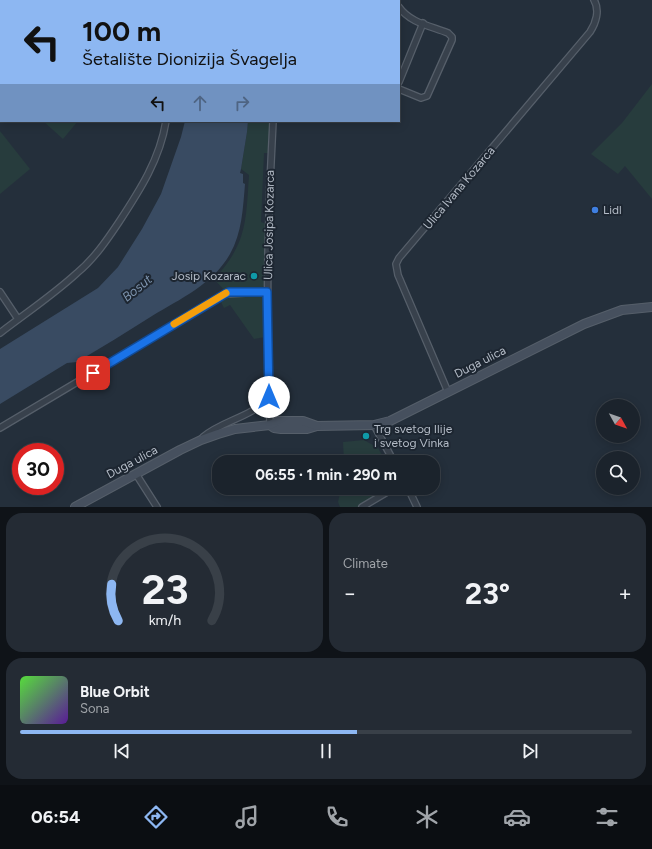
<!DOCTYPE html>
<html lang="en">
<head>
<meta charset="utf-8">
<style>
  :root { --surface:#1b232c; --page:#242b34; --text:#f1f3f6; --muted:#a0a4a9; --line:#394048; --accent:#8db7f2 }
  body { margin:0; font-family:Figtree,sans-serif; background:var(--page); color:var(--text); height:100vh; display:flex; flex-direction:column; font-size:15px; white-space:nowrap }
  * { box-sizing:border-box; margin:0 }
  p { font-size:13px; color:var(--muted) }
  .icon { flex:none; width:22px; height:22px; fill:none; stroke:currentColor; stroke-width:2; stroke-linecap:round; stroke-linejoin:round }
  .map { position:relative; height:507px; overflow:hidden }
  .sheet { display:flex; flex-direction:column; gap:6px; padding:6px; background:#0f1318; flex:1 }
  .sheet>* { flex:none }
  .guide { position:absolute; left:0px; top:0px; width:400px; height:122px; box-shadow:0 2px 10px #0003,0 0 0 1px var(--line); background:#8db7f2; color:#111; overflow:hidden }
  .needle { width:26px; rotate:130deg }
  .buttons { position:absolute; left:596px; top:399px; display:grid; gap:8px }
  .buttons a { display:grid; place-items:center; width:44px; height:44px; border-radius:50%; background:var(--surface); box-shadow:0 2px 10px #0003,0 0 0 1px var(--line); font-size:20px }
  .speed { position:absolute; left:12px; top:443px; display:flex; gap:8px; font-size:20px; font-weight:700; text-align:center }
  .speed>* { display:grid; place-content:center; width:52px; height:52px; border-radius:50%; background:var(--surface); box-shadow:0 2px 10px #0003,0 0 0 1px var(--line); line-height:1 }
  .speed .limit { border:6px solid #d22; background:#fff; color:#111 }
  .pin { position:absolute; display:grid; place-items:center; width:34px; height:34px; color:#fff; margin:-17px; border-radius:8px; box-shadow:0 2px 6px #0006 }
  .me { position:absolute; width:44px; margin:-22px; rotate:0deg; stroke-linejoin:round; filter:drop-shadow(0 0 3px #0008) }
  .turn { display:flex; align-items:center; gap:14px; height:84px; padding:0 16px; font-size:18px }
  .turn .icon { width:52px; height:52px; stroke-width:2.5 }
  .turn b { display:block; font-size:28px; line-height:34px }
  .lanes { display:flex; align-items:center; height:38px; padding:0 16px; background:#0003; justify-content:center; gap:20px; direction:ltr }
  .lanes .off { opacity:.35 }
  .big { font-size:30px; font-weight:700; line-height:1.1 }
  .sheet .card { flex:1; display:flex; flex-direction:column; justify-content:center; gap:6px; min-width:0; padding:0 14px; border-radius:16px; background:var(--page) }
  .sheet .dial { align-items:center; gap:0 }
  .dial svg { height:104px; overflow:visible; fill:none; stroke:var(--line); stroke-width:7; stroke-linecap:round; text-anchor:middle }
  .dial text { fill:var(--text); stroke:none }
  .song { display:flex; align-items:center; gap:12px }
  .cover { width:48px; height:48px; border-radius:6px; background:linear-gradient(135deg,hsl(110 70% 55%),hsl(270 70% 35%)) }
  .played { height:4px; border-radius:2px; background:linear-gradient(90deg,var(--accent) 55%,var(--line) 55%) }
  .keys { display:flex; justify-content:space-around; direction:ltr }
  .heat { display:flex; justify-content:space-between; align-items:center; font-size:22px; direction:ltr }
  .sheet .tiles { flex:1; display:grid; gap:6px; grid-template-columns:1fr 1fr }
  .card:last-child { grid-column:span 2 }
  .trip { position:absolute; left:212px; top:455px; width:228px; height:40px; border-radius:16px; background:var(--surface); box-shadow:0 2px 10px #0003,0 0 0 1px var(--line); font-weight:700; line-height:40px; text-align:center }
  .dock { display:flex; height:64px; justify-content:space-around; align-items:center; background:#0b0e12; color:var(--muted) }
  .dock .icon { width:28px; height:28px }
  .dock .on { color:var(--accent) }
  .dock b { font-size:18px; color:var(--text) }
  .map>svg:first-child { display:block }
</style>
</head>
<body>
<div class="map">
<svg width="652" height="507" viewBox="0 0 652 507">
  <rect width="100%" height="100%" fill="#242f3b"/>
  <g fill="#273c3d">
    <path d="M0,0H84L1,1V92Z"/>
    <path d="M652,84V199L625,166L618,174L591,154L622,123Z"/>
    <path d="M43,121H78L63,139Z"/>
    <path d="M248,121H270L268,153H264L261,222L266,224L264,286L260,289H232L225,291L214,279C247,244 246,221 249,175L241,169L247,132Z"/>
    <path d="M0,131L30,169L0,194Z"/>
    <path d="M261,295L264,298L265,337L254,339L230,305L224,308L221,302L230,296Z"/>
    <path d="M364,440L378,448L386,462H344L343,442Z"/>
    <path d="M341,488H390L359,507H340L338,502Z"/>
  </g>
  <path fill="#394b62" d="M185,121H248L247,132L241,169L240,173L243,174V183L245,184C243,208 242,233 230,254C213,284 180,299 152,316C127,332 102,347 77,362L67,363L0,404V349L98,288L118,267L142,229L161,194L181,137Z"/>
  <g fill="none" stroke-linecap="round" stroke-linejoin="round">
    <g stroke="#565f6a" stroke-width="8">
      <g id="street">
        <path d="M394,0L395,1"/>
        <path d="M182,1V0"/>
        <path d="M281,1V0"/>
        <path d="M399,7C410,23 431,26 448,33L452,37V40L427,96L421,98L399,89"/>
        <path d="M399,82L423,23"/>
        <path d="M0,292L18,319"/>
        <path d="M0,333C26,313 53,295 77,273C94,259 107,240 119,222C140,190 160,159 166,121"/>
        <path d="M448,392L398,275L396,264L399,258L590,32C596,23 600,10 594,0"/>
        <path d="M270,425C266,323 267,222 273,121"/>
        <path d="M374,425L394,462"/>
        <path d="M0,428L225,294L267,292"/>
        <path d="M203,437C223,420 251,418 269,397"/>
        <path d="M136,474L157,507"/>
        <path d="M408,488L417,507"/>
        <path d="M362,507L394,488"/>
      </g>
    </g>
    <g stroke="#565f6a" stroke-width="10">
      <g id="secondary">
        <path d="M270,425L274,428L281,429H307L317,426L374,425L390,421L584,324L622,310L652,307"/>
        <path d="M75,507L180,450L201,440L218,434L235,429L270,425L278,421H303L317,426"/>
      </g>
    </g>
    <use href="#street" stroke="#38414c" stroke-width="5.5"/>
    <use href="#secondary" stroke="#46505e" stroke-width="8"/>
  </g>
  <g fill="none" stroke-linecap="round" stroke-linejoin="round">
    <g stroke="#114b97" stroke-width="10">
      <path id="route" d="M93,373L225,294L229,292H267L269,397"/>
    </g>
    <use href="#route" stroke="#1a73e8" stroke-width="7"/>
    <path stroke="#f59e0b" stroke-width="7" d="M174,324L226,293"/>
  </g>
  <circle fill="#3f7fe0" stroke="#1d2631" stroke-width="1.5" cx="595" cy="210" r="4"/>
  <g fill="#0f9aa8" stroke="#1d2631" stroke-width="1.5">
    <circle cx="254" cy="276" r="4"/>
    <circle cx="366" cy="436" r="4"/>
  </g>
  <g text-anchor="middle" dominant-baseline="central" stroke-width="4" stroke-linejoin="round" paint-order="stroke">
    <g font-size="12" fill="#b4bcc7" stroke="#1d2631">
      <text transform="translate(459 188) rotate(-50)">Ulica Ivana Kozarca</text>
      <text transform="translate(269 225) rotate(-89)">Ulica Josipa Kozarca</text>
      <text transform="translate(480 362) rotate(-27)">Duga ulica</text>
      <text transform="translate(132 462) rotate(-28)">Duga ulica</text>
    </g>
    <g font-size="12" fill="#b4bcc7" stroke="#1d2631" text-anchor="start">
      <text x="603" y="210">Lidl</text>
      <text x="246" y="276" text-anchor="end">Josip Kozarac</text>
      <text x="374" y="429">Trg svetog Ilije<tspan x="374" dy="14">i svetog Vinka</tspan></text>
    </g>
    <g font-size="13" font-style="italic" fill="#7d93ad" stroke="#1d2631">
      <text transform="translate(137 288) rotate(-39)">Bosut</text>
    </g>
  </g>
</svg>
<div class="buttons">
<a><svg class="needle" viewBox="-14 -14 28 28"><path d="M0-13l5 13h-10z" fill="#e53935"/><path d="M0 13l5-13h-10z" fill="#a0a4a9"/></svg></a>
<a><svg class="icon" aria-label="search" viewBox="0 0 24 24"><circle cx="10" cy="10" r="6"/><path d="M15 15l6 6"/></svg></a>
</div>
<div class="speed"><div class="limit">30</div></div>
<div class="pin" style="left:93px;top:373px;background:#d93025"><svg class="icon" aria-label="arrive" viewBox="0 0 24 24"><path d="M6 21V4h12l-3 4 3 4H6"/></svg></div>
<svg class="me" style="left:269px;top:397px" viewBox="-20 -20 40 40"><circle r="19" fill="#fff"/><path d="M0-13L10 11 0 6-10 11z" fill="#1a73e8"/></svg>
<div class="trip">06:55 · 1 min · 290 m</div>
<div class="guide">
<div class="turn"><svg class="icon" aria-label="left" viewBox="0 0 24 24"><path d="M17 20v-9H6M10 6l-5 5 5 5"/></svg><div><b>100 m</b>Šetalište Dionizija Švagelja</div></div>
<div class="lanes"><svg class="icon" aria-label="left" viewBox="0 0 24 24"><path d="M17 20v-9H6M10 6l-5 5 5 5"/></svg><svg class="icon off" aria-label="ahead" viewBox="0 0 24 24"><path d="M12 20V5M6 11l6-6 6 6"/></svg><svg class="icon off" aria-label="right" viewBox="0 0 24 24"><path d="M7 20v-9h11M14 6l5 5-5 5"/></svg></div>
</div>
</div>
<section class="sheet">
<div class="tiles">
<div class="card dial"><svg viewBox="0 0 100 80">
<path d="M14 69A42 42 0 1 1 86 69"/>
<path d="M14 69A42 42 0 0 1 9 41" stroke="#8db7f2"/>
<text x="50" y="56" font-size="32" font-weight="700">23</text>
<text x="50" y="72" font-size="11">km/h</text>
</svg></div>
<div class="card"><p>Climate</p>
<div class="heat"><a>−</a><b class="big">23°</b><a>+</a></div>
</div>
<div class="card">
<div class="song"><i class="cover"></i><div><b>Blue Orbit</b><p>Sona</p></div></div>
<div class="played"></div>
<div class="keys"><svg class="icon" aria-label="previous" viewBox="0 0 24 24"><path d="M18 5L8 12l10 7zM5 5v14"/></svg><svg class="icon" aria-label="pause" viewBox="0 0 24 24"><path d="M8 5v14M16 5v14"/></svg><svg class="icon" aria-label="next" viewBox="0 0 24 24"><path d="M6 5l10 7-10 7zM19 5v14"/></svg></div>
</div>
</div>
</section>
<nav class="dock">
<b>06:54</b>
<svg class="icon on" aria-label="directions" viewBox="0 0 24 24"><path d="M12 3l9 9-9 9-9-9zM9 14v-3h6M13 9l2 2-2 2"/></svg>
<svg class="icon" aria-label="music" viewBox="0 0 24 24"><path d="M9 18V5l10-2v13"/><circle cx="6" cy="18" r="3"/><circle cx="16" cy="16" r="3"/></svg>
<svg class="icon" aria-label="phone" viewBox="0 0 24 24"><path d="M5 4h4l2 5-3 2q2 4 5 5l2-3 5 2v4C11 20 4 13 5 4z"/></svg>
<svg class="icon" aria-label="climate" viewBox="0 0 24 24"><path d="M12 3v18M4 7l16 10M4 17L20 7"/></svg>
<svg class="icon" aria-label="car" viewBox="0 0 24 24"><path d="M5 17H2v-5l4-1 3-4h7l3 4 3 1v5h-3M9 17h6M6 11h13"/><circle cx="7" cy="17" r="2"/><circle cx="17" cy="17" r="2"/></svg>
<svg class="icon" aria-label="filters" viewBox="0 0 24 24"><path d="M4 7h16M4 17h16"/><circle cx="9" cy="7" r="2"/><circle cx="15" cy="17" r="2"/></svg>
</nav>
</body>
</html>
